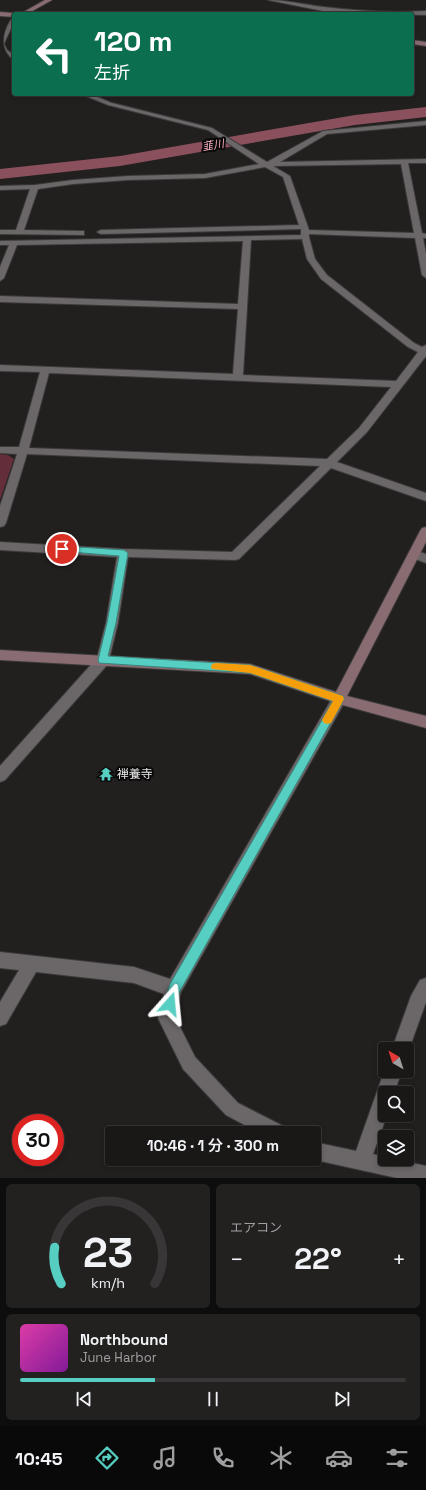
<!DOCTYPE html>
<html lang="ja">
<head>
<meta charset="utf-8">
<style>
  :root { --surface:#1a1717; --page:#232020; --text:#f1f3f6; --muted:#9f9fa1; --line:#383636; --accent:#56cec2 }
  body { margin:0; font-family:"Space Grotesk","Noto Sans JP",sans-serif; background:var(--page); color:var(--text); height:100vh; display:flex; flex-direction:column; font-size:15px; white-space:nowrap }
  * { box-sizing:border-box; margin:0 }
  p { font-size:13px; color:var(--muted) }
  .icon { flex:none; width:22px; height:22px; fill:none; stroke:currentColor; stroke-width:2; stroke-linecap:round; stroke-linejoin:round }
  .map { position:relative; height:1178px; overflow:hidden }
  .drawer { display:flex; flex-direction:column; gap:6px; padding:6px; background:#0e0d0d; flex:1 }
  .drawer>* { flex:none }
  .hud { position:absolute; left:12px; top:12px; width:402px; height:84px; border-radius:4px; box-shadow:0 2px 6px #0003,0 0 0 1px var(--line); background:#0b6e4f; color:#fff; overflow:hidden }
  .needle { width:26px; rotate:321deg }
  .fabs { position:absolute; left:378px; top:1042px; display:grid; gap:8px }
  .fabs a { display:grid; place-items:center; width:36px; height:36px; border-radius:4px; background:var(--surface); box-shadow:0 2px 6px #0003,0 0 0 1px var(--line); font-size:20px }
  .speed { position:absolute; left:12px; top:1114px; display:flex; gap:8px; font-size:20px; font-weight:700; text-align:center }
  .speed>* { display:grid; place-content:center; width:52px; height:52px; border-radius:50%; background:var(--surface); box-shadow:0 2px 6px #0003,0 0 0 1px var(--line); line-height:1 }
  .speed .limit { border:6px solid #d22; background:#fff; color:#111 }
  .pin { position:absolute; display:grid; place-items:center; width:34px; height:34px; color:#fff; margin:-17px; border:2px solid #fff; border-radius:50%; box-shadow:0 1px 4px #0007 }
  .me { position:absolute; width:44px; margin:-22px; rotate:18deg; stroke-linejoin:round; filter:drop-shadow(0 0 3px #0008) }
  .turn { display:flex; align-items:center; gap:14px; height:84px; padding:0 16px; font-size:18px }
  .turn .icon { width:52px; height:52px; stroke-width:2.5 }
  .turn b { display:block; font-size:28px; line-height:34px }
  .big { font-size:30px; font-weight:600; line-height:1.1 }
  .drawer .card { flex:1; display:flex; flex-direction:column; justify-content:center; gap:6px; min-width:0; padding:0 14px; border-radius:6px; background:var(--page) }
  .drawer .dial { align-items:center; gap:0 }
  .dial svg { height:104px; overflow:visible; fill:none; stroke:var(--line); stroke-width:7; stroke-linecap:round; text-anchor:middle }
  .dial text { fill:var(--text); stroke:none }
  .song { display:flex; align-items:center; gap:12px }
  .cover { width:48px; height:48px; border-radius:6px; background:linear-gradient(135deg,hsl(320 70% 55%),hsl(290 70% 35%)) }
  .played { height:4px; border-radius:2px; background:linear-gradient(90deg,var(--accent) 35%,var(--line) 35%) }
  .keys { display:flex; justify-content:space-around; direction:ltr }
  .heat { display:flex; justify-content:space-between; align-items:center; font-size:22px; direction:ltr }
  .drawer .tiles { flex:1; display:grid; gap:6px; grid-template-columns:1fr 1fr }
  .card:last-child { grid-column:span 2 }
  .trip { position:absolute; left:105px; top:1126px; width:216px; height:40px; border-radius:4px; background:var(--surface); box-shadow:0 2px 6px #0003,0 0 0 1px var(--line); font-weight:600; line-height:40px; text-align:center }
  .tab-bar { display:flex; height:64px; justify-content:space-around; align-items:center; background:#0a0909; color:var(--muted) }
  .tab-bar .icon { width:28px; height:28px }
  .tab-bar .current { color:var(--accent) }
  .tab-bar b { font-size:18px; color:var(--text) }
  .map>svg:first-child { display:block }
</style>
</head>
<body>
<div class="map">
<svg width="426" height="1178" viewBox="0 0 426 1178">
  <rect width="100%" height="100%" fill="#221f1f"/>
  <path fill="#632d3a" d="M0,454L8,455L14,459L0,500Z"/>
  <g fill="none" stroke-linecap="round" stroke-linejoin="round">
    <path fill="#8a505c" fill-rule="evenodd" d="M426,107V117L355,125L120,166L0,179V169L120,156L355,115Z"/>
    <g stroke="#3c3a3a" stroke-width="2">
      <g id="street">
        <path d="M268,0C287,0 305,5 324,7C358,11 392,13 426,11V15L374,14L323,11Z"/>
        <path d="M14,17C14,26 7,35 4,44L7,50L14,55V60C0,50 2,33 12,18Z"/>
        <path d="M81,94H90L112,103L212,128L267,162L323,131L426,121V125L327,134L280,162L426,159V163H408L422,233L426,234V238H423L426,254V278L422,275L415,238L309,234V237L315,259L327,275L414,343L422,347L426,345V356L367,432L337,462L426,493V501L331,468L239,559L235,560L128,557L118,623L108,664L5,780L0,782V766L97,658L106,623L117,557L0,550V542L123,549L232,552L320,466L27,454L6,523L4,526L0,527V506L17,454L0,453V447H19L40,372L0,371V365L233,374L238,309L0,302V296L238,304L243,241L17,245L4,278L0,281V267L9,245H0V241L301,235V229L101,234L97,232L101,230L299,225L283,177L265,167L205,178L128,180L73,184L38,189L24,230L81,231H84V235L0,234V230H16L30,189L0,190V186L35,185L73,180L128,176L205,174L259,164L208,130L108,105ZM401,164L414,233L309,230L290,176L273,166ZM302,239L307,259L321,279L408,347L418,352L396,381L243,375L251,240ZM49,373L391,387L359,428L327,459L29,448Z"/>
        <path d="M414,550L426,554V563L410,557L408,554L410,551Z"/>
        <path d="M339,694L344,695L346,699L344,703L181,992L175,1017L195,1057L238,1103L285,1127L288,1133H260L226,1115L183,1069L158,1018L164,994L134,983L36,972L6,1024L0,1026V1002L19,970L0,968V952L134,967L170,979L334,695Z"/>
        <path d="M426,978V1002L407,1055V1049H392L411,996L420,980Z"/>
        <path d="M385,1069V1071H402L394,1093H385V1115H387L373,1154L385,1157V1159H395L426,1166V1178H397L311,1159H314V1142L356,1151Z"/>
      </g>
    </g>
    <g stroke="#3c3a3a" stroke-width="2">
      <g id="secondary">
        <path d="M45,0H52L27,14H20Z"/>
        <path d="M0,12L14,13L16,14H14V17L0,16Z"/>
        <path d="M412,40L426,42V46L412,44Z"/>
        <path d="M426,527V542L347,696L426,716V728L339,704L250,674L0,660V650L250,664L336,692L420,531L422,528Z"/>
      </g>
    </g>
    <use href="#street" fill="#6b6768" fill-rule="evenodd"/>
    <use href="#secondary" fill="#896c72" fill-rule="evenodd"/>
  </g>
  <path fill="#56cec2" stroke="#38867e" d="M62,546L124,550L128,553L116,623L108,656L250,665L343,696L344,699L180,991L175,1008L170,1010L166,1008L164,1004L170,984L333,701L250,673L99,663L98,660L107,623L119,556L59,551L57,549L59,547Z"/>
  <path fill="#f59e0b" d="M216,663L250,665L343,696L344,699L331,723L327,724L324,723L322,720L333,701L250,673L212,669L211,667L212,664Z"/>
  <defs>
    <g id="temple-bare" transform="scale(1.08)"><path d="M0-6L5-2H3V0L6.5 2.5H4V6H1.5V3h-3V6H-4V2.5H-6.5L-3 0V-2H-5Z" fill="#56cec2" stroke="#0a0909" stroke-width="2.5" paint-order="stroke"/></g>
  </defs>
  <g fill-rule="evenodd">
    <use href="#temple-bare" x="106" y="774"/>
  </g>
  <g text-anchor="middle" dominant-baseline="central" stroke-width="4" stroke-linejoin="round" paint-order="stroke">
    <g font-size="11" font-style="italic" fill="#fcb2c0" stroke="#0a0909">
      <text transform="translate(213 145) rotate(-10)">韮川</text>
    </g>
    <g font-size="12" fill="#e8e6e6" stroke="#0a0909" text-anchor="start">
      <text x="117" y="774">禅養寺</text>
    </g>
  </g>
</svg>
<div class="fabs">
<a><svg class="needle" viewBox="-14 -14 28 28"><path d="M0-13l5 13h-10z" fill="#e53935"/><path d="M0 13l5-13h-10z" fill="#9f9fa1"/></svg></a>
<a><svg class="icon" aria-label="search" viewBox="0 0 24 24"><circle cx="10" cy="10" r="6"/><path d="M15 15l6 6"/></svg></a>
<a><svg class="icon" aria-label="layers" viewBox="0 0 24 24"><path d="M12 4l9 5-9 5-9-5zM3 14l9 5 9-5"/></svg></a>
</div>
<div class="speed"><div class="limit">30</div></div>
<div class="pin" style="left:62px;top:549px;background:#d93025"><svg class="icon" aria-label="arrive" viewBox="0 0 24 24"><path d="M6 21V4h12l-3 4 3 4H6"/></svg></div>
<svg class="me" style="left:170px;top:1004px" viewBox="-20 -20 40 40"><path d="M0-17L14 15 0 8-14 15z" fill="#56cec2" stroke="#fff" stroke-width="4"/></svg>
<div class="trip">10:46 · 1 分 · 300 m</div>
<div class="hud">
<div class="turn"><svg class="icon" aria-label="left" viewBox="0 0 24 24"><path d="M17 20v-9H6M10 6l-5 5 5 5"/></svg><div><b>120 m</b>左折</div></div>
</div>
</div>
<section class="drawer">
<div class="tiles">
<div class="card dial"><svg viewBox="0 0 100 80">
<path d="M14 69A42 42 0 1 1 86 69"/>
<path d="M14 69A42 42 0 0 1 9 41" stroke="#56cec2"/>
<text x="50" y="56" font-size="32" font-weight="700">23</text>
<text x="50" y="72" font-size="11">km/h</text>
</svg></div>
<div class="card"><p>エアコン</p>
<div class="heat"><a>−</a><b class="big">22°</b><a>+</a></div>
</div>
<div class="card">
<div class="song"><i class="cover"></i><div><b>Northbound</b><p>June Harbor</p></div></div>
<div class="played"></div>
<div class="keys"><svg class="icon" aria-label="previous" viewBox="0 0 24 24"><path d="M18 5L8 12l10 7zM5 5v14"/></svg><svg class="icon" aria-label="pause" viewBox="0 0 24 24"><path d="M8 5v14M16 5v14"/></svg><svg class="icon" aria-label="next" viewBox="0 0 24 24"><path d="M6 5l10 7-10 7zM19 5v14"/></svg></div>
</div>
</div>
</section>
<nav class="tab-bar">
<b>10:45</b>
<svg class="icon current" aria-label="directions" viewBox="0 0 24 24"><path d="M12 3l9 9-9 9-9-9zM9 14v-3h6M13 9l2 2-2 2"/></svg>
<svg class="icon" aria-label="music" viewBox="0 0 24 24"><path d="M9 18V5l10-2v13"/><circle cx="6" cy="18" r="3"/><circle cx="16" cy="16" r="3"/></svg>
<svg class="icon" aria-label="phone" viewBox="0 0 24 24"><path d="M5 4h4l2 5-3 2q2 4 5 5l2-3 5 2v4C11 20 4 13 5 4z"/></svg>
<svg class="icon" aria-label="climate" viewBox="0 0 24 24"><path d="M12 3v18M4 7l16 10M4 17L20 7"/></svg>
<svg class="icon" aria-label="car" viewBox="0 0 24 24"><path d="M5 17H2v-5l4-1 3-4h7l3 4 3 1v5h-3M9 17h6M6 11h13"/><circle cx="7" cy="17" r="2"/><circle cx="17" cy="17" r="2"/></svg>
<svg class="icon" aria-label="filters" viewBox="0 0 24 24"><path d="M4 7h16M4 17h16"/><circle cx="9" cy="7" r="2"/><circle cx="15" cy="17" r="2"/></svg>
</nav>
</body>
</html>
